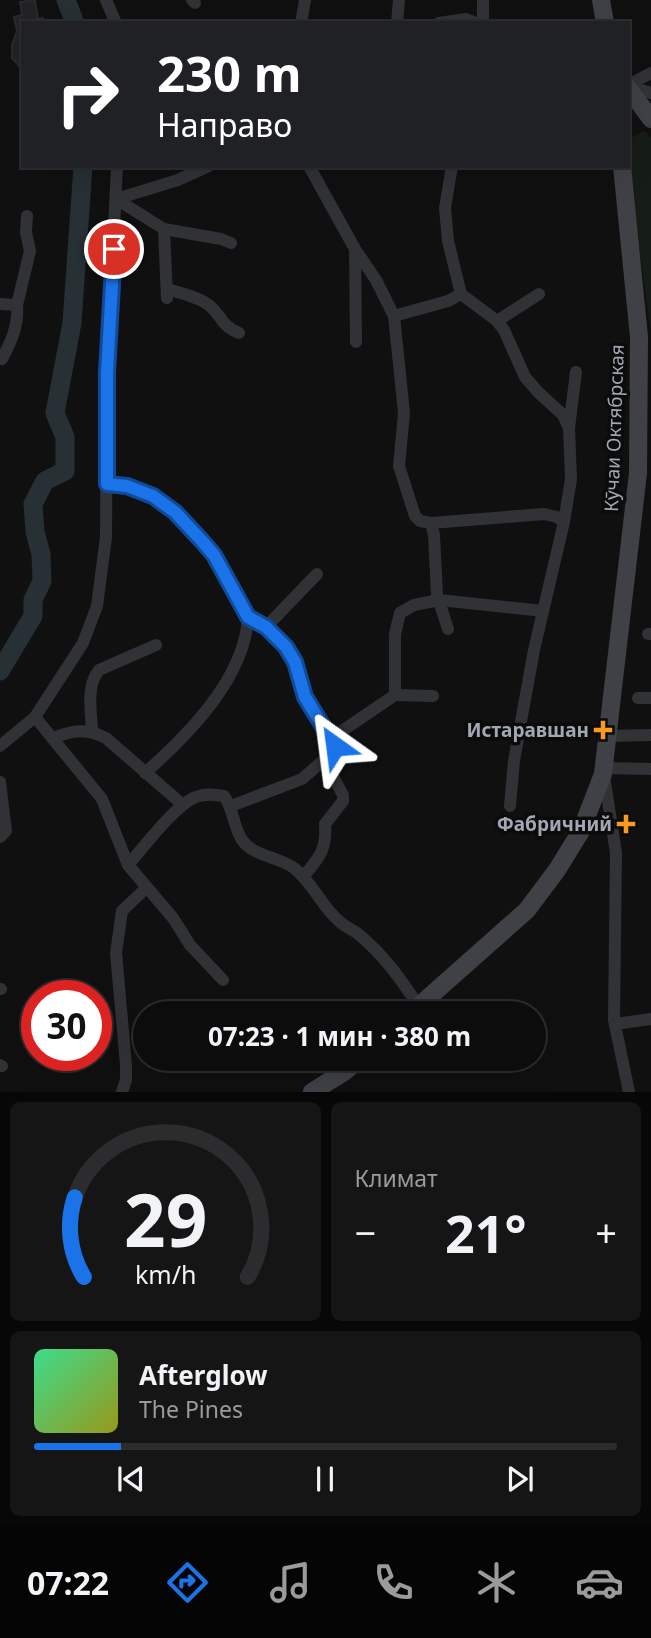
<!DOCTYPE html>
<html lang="ru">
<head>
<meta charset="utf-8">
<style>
  :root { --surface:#0c0c0d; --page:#151516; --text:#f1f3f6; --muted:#9a9b9d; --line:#2c2c2e; --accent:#1a73e8 }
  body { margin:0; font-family:"Noto Sans",sans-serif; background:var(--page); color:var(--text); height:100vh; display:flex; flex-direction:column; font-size:26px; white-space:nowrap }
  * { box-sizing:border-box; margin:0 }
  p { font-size:23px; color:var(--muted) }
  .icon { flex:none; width:38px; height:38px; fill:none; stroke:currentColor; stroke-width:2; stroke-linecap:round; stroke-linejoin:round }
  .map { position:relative; height:1092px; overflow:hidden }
  .side { display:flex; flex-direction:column; gap:10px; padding:10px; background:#070707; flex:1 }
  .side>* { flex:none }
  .banner { position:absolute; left:21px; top:21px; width:609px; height:147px; border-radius:0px; box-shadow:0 7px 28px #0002,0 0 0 2px var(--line); background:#202124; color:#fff; overflow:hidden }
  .speed { position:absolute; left:21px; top:980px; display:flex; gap:14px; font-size:35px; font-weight:700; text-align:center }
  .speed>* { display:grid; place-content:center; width:91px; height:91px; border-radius:50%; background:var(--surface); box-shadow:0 7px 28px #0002,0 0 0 2px var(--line); line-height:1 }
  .speed .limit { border:10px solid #d22; background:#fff; color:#111 }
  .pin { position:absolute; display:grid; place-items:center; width:60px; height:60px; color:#fff; margin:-30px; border:4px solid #fff; border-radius:50%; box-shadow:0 2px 7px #0007 }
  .me { position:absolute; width:77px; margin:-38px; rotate:329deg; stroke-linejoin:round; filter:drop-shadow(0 0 5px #0008) }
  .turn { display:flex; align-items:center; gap:24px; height:147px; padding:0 21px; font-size:32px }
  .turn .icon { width:91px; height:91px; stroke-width:2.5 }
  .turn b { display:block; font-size:49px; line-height:60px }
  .big { font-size:52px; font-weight:700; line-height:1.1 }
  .side .widget { flex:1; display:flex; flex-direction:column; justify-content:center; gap:10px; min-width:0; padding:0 24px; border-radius:10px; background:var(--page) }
  .side .dial { align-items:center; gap:0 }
  .dial svg { height:182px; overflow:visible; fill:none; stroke:var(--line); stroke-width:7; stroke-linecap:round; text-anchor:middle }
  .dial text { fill:var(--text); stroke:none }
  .song { display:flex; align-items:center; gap:21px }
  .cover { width:84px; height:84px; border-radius:10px; background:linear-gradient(135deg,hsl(150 70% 55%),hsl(60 70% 35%)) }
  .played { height:7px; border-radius:4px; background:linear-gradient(90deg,var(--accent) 15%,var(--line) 15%) }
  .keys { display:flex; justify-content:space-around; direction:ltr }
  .heat { display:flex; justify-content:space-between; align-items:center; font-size:38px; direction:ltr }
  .side .tiles { flex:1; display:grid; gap:10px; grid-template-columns:1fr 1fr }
  .widget:last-child { grid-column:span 2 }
  .trip { position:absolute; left:133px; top:1001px; width:413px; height:70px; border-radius:35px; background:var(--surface); box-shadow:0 7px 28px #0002,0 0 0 2px var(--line); font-weight:700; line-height:70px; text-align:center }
  .dock { display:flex; height:112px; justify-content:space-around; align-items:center; background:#050505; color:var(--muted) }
  .dock .icon { width:49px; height:49px }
  .dock .current { color:var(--accent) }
  .dock b { font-size:32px; color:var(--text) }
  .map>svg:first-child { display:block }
</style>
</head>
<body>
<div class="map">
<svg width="651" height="1092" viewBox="0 0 651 1092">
  <rect width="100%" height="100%" fill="#101011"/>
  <path fill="#161c16" d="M644,131L651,138V333L628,166V139Z"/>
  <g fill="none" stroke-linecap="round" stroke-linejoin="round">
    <g stroke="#263035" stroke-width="19">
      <path d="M66,0L75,23"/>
      <path d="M0,671L33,616V600L42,581L41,554L35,532L33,504L45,481L65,471V437L55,413L72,323L83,166"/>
    </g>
  </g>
  <path fill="#232325" stroke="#2a2a2d" stroke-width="2" d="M35,0L38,19L43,18L44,23H23V70L12,58V45L17,31L14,17L22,15L20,2Z"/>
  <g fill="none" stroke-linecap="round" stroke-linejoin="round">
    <g stroke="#313236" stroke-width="12">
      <path d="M106,0L116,23"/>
      <path d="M192,0L195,3"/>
      <path d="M483,0V23"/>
      <path d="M301,23L305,0"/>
      <path d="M397,23L399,0"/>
      <path d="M439,23L466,19L476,23"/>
      <path d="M628,85L651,73"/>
      <path d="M628,86L651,93"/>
      <path d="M309,166L355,249L376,280L394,316L404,413L399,466L415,516L420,521L431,523L434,535L437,595L448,629"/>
      <path d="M452,166L445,208L448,241L461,294L497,321L504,330L525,377L538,392L563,415L569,428L571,479L564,522L534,650L522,716L514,761L510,806"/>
      <path d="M116,199L164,229L221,239L231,243"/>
      <path d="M116,199L178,180L209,166"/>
      <path d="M164,229L167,298"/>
      <path d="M355,249L356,342"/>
      <path d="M167,289C180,293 199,297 210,306C222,316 220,325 239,333"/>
      <path d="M0,304L17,305C19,325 11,342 2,359"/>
      <path d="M17,305L30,251L26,232L27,216"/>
      <path d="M394,316L448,301L461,294"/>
      <path d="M497,321L539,294"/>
      <path d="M569,428L576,372"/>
      <path d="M107,484L127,486L153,496L175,512L202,541L213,555L248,617L266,627L286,647L295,661L305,697L335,746"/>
      <path d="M431,523L544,514L557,517L564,522"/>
      <path d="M266,627L317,574"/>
      <path d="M648,634H651"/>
      <path d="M395,695L433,696"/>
      <path d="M638,698H651"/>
      <path d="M35,717L102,799L128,865L173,918L190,945L223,980"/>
      <path d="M92,730C91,711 86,686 99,670L156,645"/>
      <path d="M608,736L651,735"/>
      <path d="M53,738C73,730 87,728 106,738L183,805"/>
      <path d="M0,746L35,717L83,643L97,606L106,537L107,373L117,166"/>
      <path d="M604,768L651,769"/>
      <path d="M145,773C188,735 245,678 248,617"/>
      <path d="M604,776L616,853L614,1020L629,1092"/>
      <path d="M0,782L6,831L0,837"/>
      <path d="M231,806L302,779L333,752L335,739L339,733L395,695V634L400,613L414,605L439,600L543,611"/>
      <path d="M128,865C143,848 176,804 196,797C206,793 215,795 224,796C234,810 233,826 242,840C253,856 279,857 294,868C313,883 322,907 339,921C344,926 351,929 357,933C383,954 401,979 419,1007"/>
      <path d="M303,877C319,858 327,850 325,824L343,801V795L324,760"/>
      <path d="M0,989H1"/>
      <path d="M615,1024L651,1019"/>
      <path d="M0,1065L2,1066"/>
      <path d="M122,1092L126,1080V1065L116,953L122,911L146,888"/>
    </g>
    <g stroke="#3f4146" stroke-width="18">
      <path d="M601,0L605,23"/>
      <path d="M628,88L651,119"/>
      <path d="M411,1013L527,910L557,870L581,831L603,774L638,473L639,337L622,166"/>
      <path d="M312,1092L344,1072L360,1059"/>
    </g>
  </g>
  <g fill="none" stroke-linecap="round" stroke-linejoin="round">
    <g stroke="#114b97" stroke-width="18">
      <path id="route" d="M114,249L107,373V484L127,486L153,496L175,512L202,541L214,555L248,617L266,627L286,647L295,662L305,697L335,746"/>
    </g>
    <use href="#route" stroke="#1a73e8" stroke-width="12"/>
  </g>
  <g fill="#f89a21" stroke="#0b0b0c" stroke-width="2.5">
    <path d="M599.5 719.5h7v7h7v7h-7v7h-7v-7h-7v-7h7z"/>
    <path d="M622.5 813.5h7v7h7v7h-7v7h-7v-7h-7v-7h7z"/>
  </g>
  <g text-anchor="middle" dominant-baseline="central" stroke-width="7" stroke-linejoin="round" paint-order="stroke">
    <g font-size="19" fill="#a0a8b3" stroke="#0b0b0c">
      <text transform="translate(614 428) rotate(-88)">Кӯчаи Октябрская</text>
    </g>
    <g font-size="19" font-weight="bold" fill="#a0a8b3" stroke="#0b0b0c" text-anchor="end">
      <text x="589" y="730">Истаравшан</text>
      <text x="612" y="824">Фабричний</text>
    </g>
  </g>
</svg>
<div class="speed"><div class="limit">30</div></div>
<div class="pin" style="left:114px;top:249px;background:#d93025"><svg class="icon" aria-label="arrive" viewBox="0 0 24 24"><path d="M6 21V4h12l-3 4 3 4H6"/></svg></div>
<svg class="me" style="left:335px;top:746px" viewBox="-20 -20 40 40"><path d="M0-17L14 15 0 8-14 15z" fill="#1a73e8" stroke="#fff" stroke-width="4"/></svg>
<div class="trip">07:23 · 1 мин · 380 m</div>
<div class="banner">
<div class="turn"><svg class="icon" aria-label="right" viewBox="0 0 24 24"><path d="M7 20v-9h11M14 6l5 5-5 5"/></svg><div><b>230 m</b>Направо</div></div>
</div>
</div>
<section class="side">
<div class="tiles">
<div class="widget dial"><svg viewBox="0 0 100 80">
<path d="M14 69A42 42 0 1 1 86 69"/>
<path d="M14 69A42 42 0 0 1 10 34" stroke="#1a73e8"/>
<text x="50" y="56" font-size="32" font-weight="700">29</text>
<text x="50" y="72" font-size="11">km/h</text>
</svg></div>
<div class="widget"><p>Климат</p>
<div class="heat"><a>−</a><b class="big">21°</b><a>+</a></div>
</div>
<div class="widget">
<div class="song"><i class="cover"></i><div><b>Afterglow</b><p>The Pines</p></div></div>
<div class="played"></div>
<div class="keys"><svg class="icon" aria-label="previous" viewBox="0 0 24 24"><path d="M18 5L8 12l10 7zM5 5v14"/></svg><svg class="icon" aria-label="pause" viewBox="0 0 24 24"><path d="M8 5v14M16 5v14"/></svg><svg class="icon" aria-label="next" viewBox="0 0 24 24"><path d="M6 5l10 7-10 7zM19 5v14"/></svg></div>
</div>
</div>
</section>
<nav class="dock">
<b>07:22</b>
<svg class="icon current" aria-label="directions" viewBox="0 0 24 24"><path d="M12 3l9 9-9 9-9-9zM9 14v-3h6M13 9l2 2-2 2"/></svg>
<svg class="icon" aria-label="music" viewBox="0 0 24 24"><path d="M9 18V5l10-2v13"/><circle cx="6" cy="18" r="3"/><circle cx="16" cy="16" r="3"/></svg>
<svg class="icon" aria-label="phone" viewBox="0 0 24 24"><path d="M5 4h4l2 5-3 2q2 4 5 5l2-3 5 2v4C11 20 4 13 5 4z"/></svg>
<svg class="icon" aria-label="climate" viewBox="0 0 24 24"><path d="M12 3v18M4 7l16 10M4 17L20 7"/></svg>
<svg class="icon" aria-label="car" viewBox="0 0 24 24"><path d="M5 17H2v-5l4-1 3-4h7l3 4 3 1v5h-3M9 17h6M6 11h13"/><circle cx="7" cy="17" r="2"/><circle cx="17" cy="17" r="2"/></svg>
</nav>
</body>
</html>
